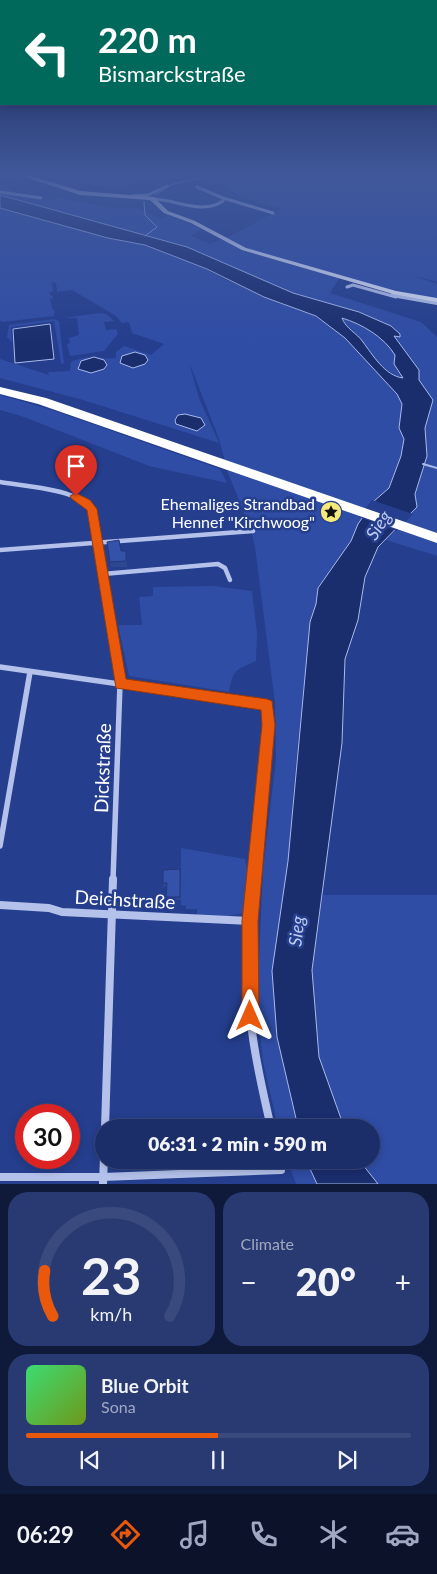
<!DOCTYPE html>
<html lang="en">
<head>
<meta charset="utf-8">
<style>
  :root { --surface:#1c2e6a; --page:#293a72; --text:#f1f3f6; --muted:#a0a8c1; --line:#3a4a7e; --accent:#ea580c }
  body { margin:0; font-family:Lato,sans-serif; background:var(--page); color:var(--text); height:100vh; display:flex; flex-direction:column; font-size:19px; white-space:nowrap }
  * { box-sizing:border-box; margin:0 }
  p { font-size:16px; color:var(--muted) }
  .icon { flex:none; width:28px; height:28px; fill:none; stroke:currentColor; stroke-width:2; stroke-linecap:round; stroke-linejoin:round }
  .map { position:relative; height:1184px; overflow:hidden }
  .sheet { display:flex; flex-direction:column; gap:8px; padding:8px; background:#0f193a; flex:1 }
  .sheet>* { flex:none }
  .hud { position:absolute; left:0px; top:0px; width:438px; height:105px; box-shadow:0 2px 8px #0003,0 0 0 1px var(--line); background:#00695c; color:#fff; overflow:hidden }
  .speed { position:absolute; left:15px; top:1104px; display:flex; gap:10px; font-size:25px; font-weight:700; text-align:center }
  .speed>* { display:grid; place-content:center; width:65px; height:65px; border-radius:50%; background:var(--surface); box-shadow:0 2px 8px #0003,0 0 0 1px var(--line); line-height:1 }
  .speed .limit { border:8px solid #d22; background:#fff; color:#111 }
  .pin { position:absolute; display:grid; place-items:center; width:42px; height:42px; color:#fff; margin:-51px -21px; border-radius:50% 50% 50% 0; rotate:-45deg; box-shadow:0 0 5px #0007 }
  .pin .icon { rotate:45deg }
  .me { position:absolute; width:55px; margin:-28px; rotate:0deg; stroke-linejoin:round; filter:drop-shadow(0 0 4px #0008) }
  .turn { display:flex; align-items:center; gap:18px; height:105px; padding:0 15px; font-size:22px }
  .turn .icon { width:65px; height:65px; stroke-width:2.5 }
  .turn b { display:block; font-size:35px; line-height:42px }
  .big { font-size:38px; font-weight:800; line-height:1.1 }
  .sheet .card { flex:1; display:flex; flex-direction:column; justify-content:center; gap:8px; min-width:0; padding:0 18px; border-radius:20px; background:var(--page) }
  .sheet .dial { align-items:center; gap:0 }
  .dial svg { height:130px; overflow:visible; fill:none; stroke:var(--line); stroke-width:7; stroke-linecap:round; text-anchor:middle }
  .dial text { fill:var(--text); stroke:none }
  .song { display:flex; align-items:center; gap:15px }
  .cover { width:60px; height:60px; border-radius:8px; background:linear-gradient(135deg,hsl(140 70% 55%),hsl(80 70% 35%)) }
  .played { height:5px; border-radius:2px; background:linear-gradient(90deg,var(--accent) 50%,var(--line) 50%) }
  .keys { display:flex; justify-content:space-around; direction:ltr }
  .heat { display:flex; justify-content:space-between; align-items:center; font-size:28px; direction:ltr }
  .sheet .tiles { flex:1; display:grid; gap:8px; grid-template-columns:1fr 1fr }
  .card:last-child { grid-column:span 2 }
  .trip { position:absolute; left:95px; top:1119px; width:285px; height:50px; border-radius:25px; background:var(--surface); box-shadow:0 2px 8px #0003,0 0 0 1px var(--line); font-weight:800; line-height:50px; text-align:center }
  .tab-bar { display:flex; height:80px; justify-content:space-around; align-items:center; background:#0b122a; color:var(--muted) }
  .tab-bar .icon { width:35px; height:35px }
  .tab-bar .active { color:var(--accent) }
  .tab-bar b { font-size:22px; color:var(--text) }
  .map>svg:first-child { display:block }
</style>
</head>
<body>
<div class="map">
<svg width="437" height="1184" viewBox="0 0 437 1184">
  <rect width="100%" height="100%" fill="#253e8d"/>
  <g fill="#2f4da5">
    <path d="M54,176H184L130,183L125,188L97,186Z"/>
    <path d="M189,176H437V282L411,275L437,284V298L397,296L340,277L330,293L421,322L437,337V556L386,540L417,507L415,494L427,456L425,428L433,401L419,380V370L393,336L400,334L391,326L359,312L293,293L187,247L0,195V183L13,192L8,194L41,202L55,197L113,208H138L160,219L169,215L202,229L191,236L210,244L228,237L282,209L239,196L220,183L197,184Z"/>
    <path d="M0,208L108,238L145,245L207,269L222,278L316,316L345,338L397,394L402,404L399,428L404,439L401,456L389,488L373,502L358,524L351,541L318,587L316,604L310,622L293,793L277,1037L298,1127H278L263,1062L257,1004L263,869L276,759L275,703L255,547L251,530L228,473L219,439L189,362L199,398L219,443L83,400L0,378V359L49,375L48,372L70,371L71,362C90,353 102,360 116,358V352L124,346L151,355L164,344L132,333L129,322L122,323L116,316L72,290L57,292L56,283L52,282L53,291L49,293L54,298L50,299L53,310H55L54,316L2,322L0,320Z"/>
    <path d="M99,313L106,314L114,321L104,322L106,330L116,329L118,334L104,351L70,356L67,344L70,343L69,338L79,335L77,318H64Z"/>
    <path d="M341,318C362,324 384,337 395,355L394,364L403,378C388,377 348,332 341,318Z"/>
    <path d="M54,319L59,321L64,363L61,364L54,321L11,327L12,342L7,337L9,325Z"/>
    <path d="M0,395L52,410L220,469L227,483L149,466L24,417L0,410Z"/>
    <path d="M214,586L252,591L257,633L256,661C236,670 233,669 229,692L129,676L118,625H142L139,597L153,596V587Z"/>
    <path d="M181,848L245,859L248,874L243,913L228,916L197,915V909H186V906L181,905Z"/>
    <path d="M323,895H437V1184H378L359,1160H371V1128L344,1127L319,1058L312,970Z"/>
    <path d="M287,1160H306L317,1184H296Z"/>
  </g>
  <g fill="#1a2d6d" stroke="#a9bbeb" fill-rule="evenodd">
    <path d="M0,195L187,247L293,293L359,312L391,326L400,334V337L394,336L419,370V380L433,400L425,428L427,456L415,494L417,507L378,547L372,561L365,577L358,620L345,659L342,743L312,970L319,1057L344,1127H298L277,1037L272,971L288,861L310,622L316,604L318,588L351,541L358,524L373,502L389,488L401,456L404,439L399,428L402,404L397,394L345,338L316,316L264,297L207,269L145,245L108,238L0,208ZM342,318C362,324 384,337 395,355L394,364L403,378C385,376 372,354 363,342C357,333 346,329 342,318Z"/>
    <path d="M50,324L54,359L15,363L13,329Z"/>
    <path d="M135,352L145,355L148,360L145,364L133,368L120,363L122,356Z"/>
    <path d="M94,357L104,360L107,365L104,369L91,373L78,369L81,361Z"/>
    <path d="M185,414L201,418L205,425L197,431L176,424L175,420L178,415Z"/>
    <path d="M306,1160H359L378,1184H317Z"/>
  </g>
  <path fill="#253e8d" d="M372,500L413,514L397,531L359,517Z"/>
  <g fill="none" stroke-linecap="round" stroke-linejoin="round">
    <g stroke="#a9bbeb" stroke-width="1">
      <path d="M155,195L173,184L210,176"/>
      <path d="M144,202L145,215L157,227L145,236"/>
    </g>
    <path stroke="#a9bbeb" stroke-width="2" d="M423,464L437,468"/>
    <g stroke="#b4c2eb" stroke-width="3">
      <path d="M0,192L41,198"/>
      <path d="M132,196L147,195"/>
      <path d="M146,196L167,186"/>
      <path d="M223,198L273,213"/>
      <path d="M154,199C177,200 202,215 223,201V198L197,187"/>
      <path d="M347,287L353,285L396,297"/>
    </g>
    <path stroke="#b4c2eb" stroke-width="4" d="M392,295L437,303"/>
    <g stroke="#b4c2eb" stroke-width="4.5">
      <path d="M0,482C24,486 78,489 92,509L113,639"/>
      <path d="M0,550L253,531"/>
      <path d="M103,574L218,564L225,568L230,580"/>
    </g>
    <g stroke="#b4c2eb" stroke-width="5.5">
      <path d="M113,637L120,684L113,880"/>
      <path d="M0,667L267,705L269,725L253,880"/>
      <path d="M0,846L30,672"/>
    </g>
    <g stroke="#b4c2eb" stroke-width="8">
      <path d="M253,879C249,929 245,981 252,1031C256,1064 264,1096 271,1128"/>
      <path d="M0,905L49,908L62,912L250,921"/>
      <path d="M105,1128L113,879"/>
      <path d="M0,1177H103L281,1170L278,1160"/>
      <path d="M103,1184L104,1156"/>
    </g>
    <path fill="#dfe5f9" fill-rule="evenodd" d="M22,176H31L80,191L154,197L168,211L195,221L246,248L396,291L437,298V302L393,294L242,250L191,223L164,213L150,200L80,195Z"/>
    <path fill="#fff" fill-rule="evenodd" d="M0,387L46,398L437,533V543L38,404L0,394Z"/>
  </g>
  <g fill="#2e4792">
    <path d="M121,551L127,557V567H111L110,562Z"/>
    <path d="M180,869L181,900L167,901V887H163V883Z"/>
  </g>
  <g fill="#3552aa" stroke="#253977">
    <path d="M119,540L121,551H126V561L110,562L107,542Z"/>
    <path d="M180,869V897H166L167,883H163V870Z"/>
  </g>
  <linearGradient id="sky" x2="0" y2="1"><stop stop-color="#14224e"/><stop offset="0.51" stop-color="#40589a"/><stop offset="1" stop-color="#40589a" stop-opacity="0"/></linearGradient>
  <rect width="437" height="342" fill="url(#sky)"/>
  <path fill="#ea580c" stroke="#983908" d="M76,493L90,500L97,509L126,679L267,699L272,701L275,725L258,921L259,1016L256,1022L250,1024L244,1022L242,1016V921L262,725L261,710L116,688L87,510L72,499L70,496Z"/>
  <defs>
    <g id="sight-disc" transform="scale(1.125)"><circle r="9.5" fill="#f5e979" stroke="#253e8d"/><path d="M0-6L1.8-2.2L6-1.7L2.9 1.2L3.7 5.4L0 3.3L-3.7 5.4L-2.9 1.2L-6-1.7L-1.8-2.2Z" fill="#111"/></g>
  </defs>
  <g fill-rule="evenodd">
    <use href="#sight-disc" x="331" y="512"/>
  </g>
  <g text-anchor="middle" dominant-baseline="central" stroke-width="5" stroke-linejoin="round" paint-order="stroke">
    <g font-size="16" fill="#fff" stroke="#253e8d" text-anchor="end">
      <text x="315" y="503">Ehemaliges Strandbad<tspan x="315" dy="18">Hennef "Kirchwoog"</tspan></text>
    </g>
    <g font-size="18" font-style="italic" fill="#c0cdf2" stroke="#253e8d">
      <text transform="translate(378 525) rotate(-57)">Sieg</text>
      <text transform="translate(296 931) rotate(-84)">Sieg</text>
    </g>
    <g font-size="19" fill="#fff" stroke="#253e8d">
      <text transform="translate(102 768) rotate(-88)">Dickstraße</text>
      <text transform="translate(125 899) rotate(3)">Deichstraße</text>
    </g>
  </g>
</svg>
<div class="speed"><div class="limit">30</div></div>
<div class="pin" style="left:76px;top:496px;background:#d93025"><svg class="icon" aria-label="arrive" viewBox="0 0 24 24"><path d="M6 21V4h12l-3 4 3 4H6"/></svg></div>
<svg class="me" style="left:250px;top:1016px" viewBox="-20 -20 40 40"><path d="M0-17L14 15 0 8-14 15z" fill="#ea580c" stroke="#fff" stroke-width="4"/></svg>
<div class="trip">06:31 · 2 min · 590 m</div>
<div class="hud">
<div class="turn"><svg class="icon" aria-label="left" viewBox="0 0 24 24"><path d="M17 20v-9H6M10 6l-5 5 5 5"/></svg><div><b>220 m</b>Bismarckstraße</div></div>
</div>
</div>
<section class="sheet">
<div class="tiles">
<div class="card dial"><svg viewBox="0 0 100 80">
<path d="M14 69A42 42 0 1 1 86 69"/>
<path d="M14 69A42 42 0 0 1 9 41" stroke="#ea580c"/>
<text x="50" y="56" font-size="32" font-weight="700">23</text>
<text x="50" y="72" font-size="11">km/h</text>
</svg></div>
<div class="card"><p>Climate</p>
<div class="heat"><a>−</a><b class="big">20°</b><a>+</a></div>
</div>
<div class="card">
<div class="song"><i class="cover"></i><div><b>Blue Orbit</b><p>Sona</p></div></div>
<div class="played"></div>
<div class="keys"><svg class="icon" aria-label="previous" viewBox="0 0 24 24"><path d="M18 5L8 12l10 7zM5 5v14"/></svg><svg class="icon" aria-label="pause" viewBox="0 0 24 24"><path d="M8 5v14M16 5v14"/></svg><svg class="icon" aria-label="next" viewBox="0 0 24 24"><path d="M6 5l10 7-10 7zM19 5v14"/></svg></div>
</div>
</div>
</section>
<nav class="tab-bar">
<b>06:29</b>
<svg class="icon active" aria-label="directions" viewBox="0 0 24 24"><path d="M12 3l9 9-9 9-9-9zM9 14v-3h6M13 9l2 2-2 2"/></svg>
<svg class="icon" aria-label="music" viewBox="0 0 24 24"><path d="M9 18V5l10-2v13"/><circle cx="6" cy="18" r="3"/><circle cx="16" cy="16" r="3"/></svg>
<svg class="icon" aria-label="phone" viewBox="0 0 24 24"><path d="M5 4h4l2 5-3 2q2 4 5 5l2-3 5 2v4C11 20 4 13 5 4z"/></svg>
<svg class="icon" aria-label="climate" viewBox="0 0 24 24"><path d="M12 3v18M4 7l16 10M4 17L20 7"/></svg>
<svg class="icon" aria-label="car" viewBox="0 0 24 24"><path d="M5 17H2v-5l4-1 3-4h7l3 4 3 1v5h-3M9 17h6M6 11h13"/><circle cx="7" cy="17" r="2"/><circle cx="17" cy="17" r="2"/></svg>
</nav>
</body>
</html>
